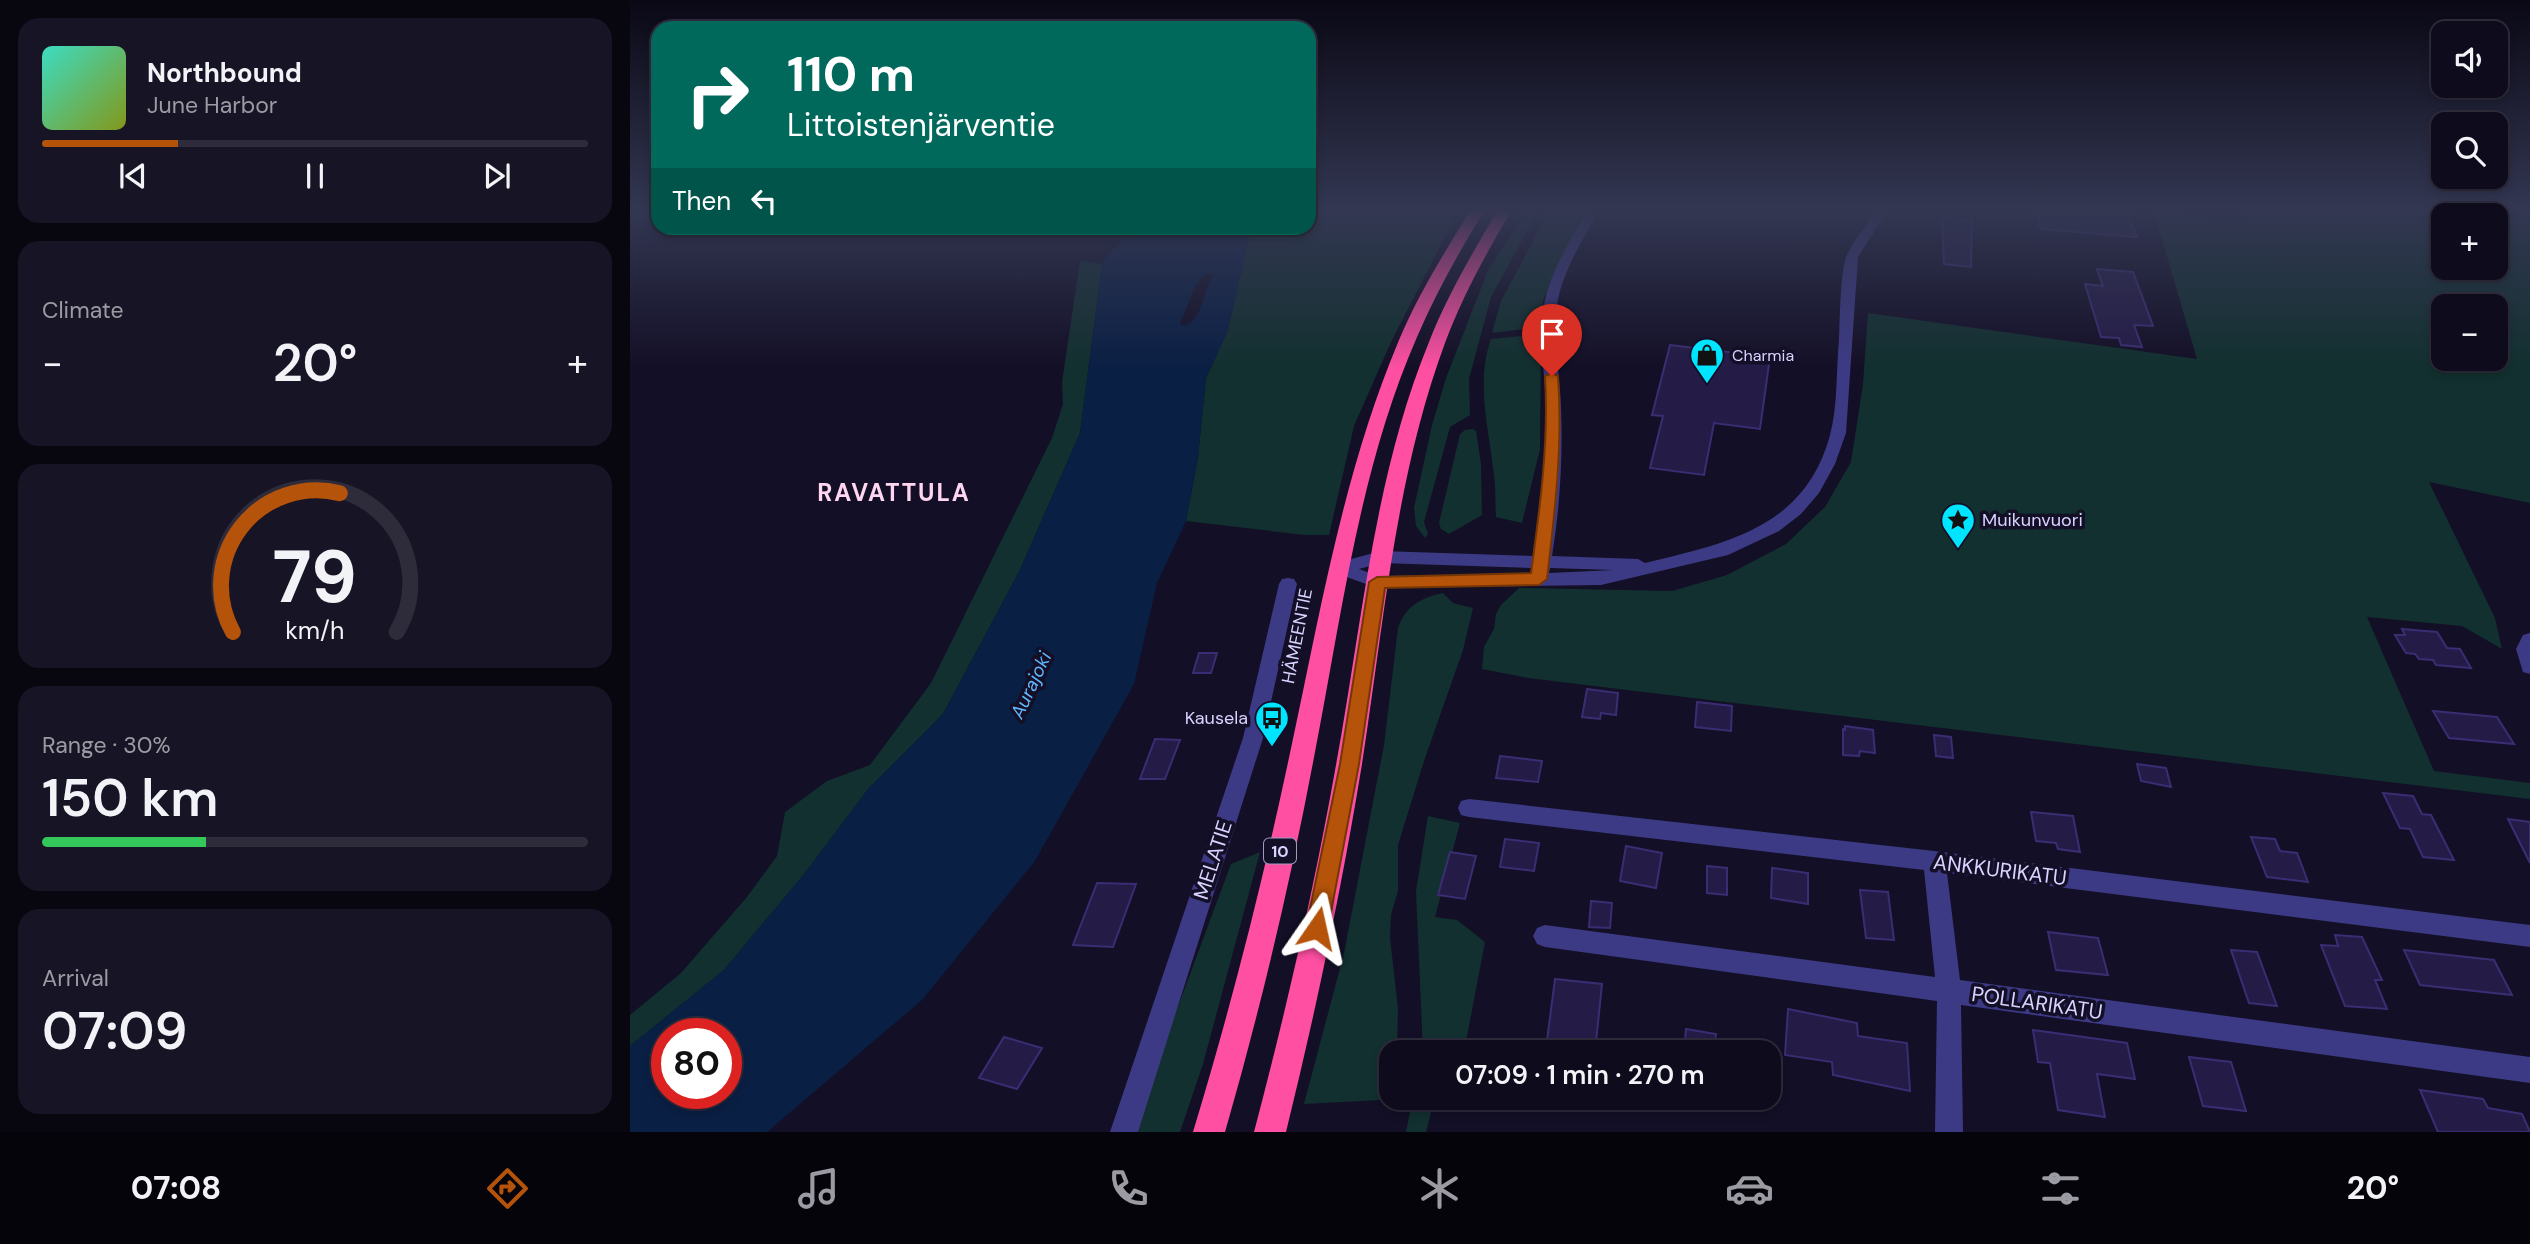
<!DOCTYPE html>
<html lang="en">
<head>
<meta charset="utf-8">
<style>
  :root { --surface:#0e0b1c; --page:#171425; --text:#f1f3f6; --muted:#9b9ba3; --line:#2e2b3b; --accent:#b45309 }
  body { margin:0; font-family:"DM Sans",sans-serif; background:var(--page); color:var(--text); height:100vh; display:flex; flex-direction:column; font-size:26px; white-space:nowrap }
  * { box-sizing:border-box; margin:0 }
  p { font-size:23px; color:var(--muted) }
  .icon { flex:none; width:38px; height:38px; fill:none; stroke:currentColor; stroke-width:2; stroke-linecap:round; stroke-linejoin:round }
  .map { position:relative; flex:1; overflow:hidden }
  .side { display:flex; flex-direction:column; gap:18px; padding:18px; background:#08060f; width:630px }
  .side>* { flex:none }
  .guide { position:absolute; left:21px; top:21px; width:665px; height:214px; border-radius:21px; box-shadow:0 4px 10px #0003,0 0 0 2px var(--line); background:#00695c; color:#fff; overflow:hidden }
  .fabs { position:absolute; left:1801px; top:21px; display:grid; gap:14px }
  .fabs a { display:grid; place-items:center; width:77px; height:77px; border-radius:14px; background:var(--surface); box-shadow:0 4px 10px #0003,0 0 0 2px var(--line); font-size:35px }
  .speed { position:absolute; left:21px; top:1018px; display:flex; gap:14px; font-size:35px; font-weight:700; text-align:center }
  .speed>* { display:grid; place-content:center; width:91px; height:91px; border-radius:50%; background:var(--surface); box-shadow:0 4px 10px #0003,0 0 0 2px var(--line); line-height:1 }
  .speed .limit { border:10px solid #d22; background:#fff; color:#111 }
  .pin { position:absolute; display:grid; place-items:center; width:60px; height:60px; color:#fff; margin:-72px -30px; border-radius:50% 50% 50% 0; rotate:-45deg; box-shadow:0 0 7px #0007 }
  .pin .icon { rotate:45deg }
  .me { position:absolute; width:77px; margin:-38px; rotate:11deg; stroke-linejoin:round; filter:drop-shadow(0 0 5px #0008) }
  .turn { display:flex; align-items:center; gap:24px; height:147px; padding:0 21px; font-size:32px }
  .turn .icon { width:91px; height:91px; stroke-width:2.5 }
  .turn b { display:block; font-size:49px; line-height:60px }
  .then { display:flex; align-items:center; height:66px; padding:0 21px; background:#0003; gap:14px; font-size:26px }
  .big { font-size:52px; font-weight:600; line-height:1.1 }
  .side .widget { flex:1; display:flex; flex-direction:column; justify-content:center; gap:10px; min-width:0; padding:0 24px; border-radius:21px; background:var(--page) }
  .side .dial { align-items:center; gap:0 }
  .dial svg { height:182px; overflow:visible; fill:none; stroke:var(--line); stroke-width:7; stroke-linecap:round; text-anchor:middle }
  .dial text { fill:var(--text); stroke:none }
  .song { display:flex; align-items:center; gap:21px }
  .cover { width:84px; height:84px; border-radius:10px; background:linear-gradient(135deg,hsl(170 70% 55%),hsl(70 70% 35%)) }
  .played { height:7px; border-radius:4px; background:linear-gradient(90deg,var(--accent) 25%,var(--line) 25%) }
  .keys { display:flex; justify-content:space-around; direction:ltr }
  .heat { display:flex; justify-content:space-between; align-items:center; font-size:38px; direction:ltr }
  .charge { height:10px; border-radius:5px; background:linear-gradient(90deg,#34c759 30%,var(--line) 0) }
  .trip { position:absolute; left:749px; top:1040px; width:402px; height:70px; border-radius:21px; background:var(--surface); box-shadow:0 4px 10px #0003,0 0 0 2px var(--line); font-weight:600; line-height:70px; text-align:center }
  .menu { display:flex; height:112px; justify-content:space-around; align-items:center; background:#06040b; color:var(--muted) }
  .menu .icon { width:49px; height:49px }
  .menu .selected { color:var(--accent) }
  .menu b { font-size:32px; color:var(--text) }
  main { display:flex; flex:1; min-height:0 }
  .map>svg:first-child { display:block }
</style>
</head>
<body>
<main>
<section class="side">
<div class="widget">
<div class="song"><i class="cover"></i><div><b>Northbound</b><p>June Harbor</p></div></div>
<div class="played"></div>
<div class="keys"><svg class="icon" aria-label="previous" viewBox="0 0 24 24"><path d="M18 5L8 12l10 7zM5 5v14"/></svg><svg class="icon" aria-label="pause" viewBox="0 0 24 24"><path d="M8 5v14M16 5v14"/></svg><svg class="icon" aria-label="next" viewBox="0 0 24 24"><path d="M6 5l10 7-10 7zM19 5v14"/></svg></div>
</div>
<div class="widget"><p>Climate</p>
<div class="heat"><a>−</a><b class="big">20°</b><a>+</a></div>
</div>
<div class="widget dial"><svg viewBox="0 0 100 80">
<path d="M14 69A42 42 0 1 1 86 69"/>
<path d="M14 69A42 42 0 0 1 61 8" stroke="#b45309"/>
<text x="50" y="56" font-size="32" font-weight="700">79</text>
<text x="50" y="72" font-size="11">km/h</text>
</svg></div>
<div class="widget"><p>Range · 30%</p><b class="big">150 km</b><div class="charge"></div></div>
<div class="widget"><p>Arrival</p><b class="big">07:09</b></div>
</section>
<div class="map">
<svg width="1900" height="1132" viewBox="0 0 1900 1132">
  <rect width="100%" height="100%" fill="#130f26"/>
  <g fill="#12302f" fill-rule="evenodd">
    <path d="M679,211H828L761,342L724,426L699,535H675L556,521L568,457L576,378L598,330L621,228H679Z"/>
    <path d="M897,211H908L861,297L839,379L840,415L820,427L794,522L798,534L795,538L786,526L784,508L802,425L816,378L859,268Z"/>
    <path d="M919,211H954L913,300L911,327L862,333L871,301Z"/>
    <path d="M1617,211H1900V503L1799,482L1865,618L1872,649L1832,626L1737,617L1804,771L1900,783V799L898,678L852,669L854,647L864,629L866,614L871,605L889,588L1042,591L1097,575L1156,544L1195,507L1221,462L1233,384L1238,313L1567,359L1524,212L1611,221ZM1813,215H1866V268H1813ZM1813,306H1866V359H1813Z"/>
    <path d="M450,261L472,264L450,433L389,572L313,714L239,788L175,873L94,970L0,1046V1015L51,973L117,897L147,856L155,812L197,781L240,765L301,683L422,438L433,404L432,382Z"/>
    <path d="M911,334L910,449L892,523L866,517C865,501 866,484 863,468C858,425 846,381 861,339Z"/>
    <path d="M843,429L846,431L851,464L852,515L819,534L811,529L809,523L830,434L835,430Z"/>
    <path d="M813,593L823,603L843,608L833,650L794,761L768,845V891L761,915L760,938L768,1008L767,1052H761V1077L752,1100L674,1104L714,953L754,745L768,628C776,606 790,598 813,593Z"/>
    <path d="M798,816L830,823L805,917L827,920L855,942L834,1052H793L786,891Z"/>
    <path d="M630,852L573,1064L550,1132H506L518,1087L601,864Z"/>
    <path d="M783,1097H805L796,1132H776Z"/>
  </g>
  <path fill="#0a1f44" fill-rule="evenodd" d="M500,228H621L598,330L576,378L568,457L556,521L527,583L504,684L405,861L292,1000L137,1132H0V1046L94,970L175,873L239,788L313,714L389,572L450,433L472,264ZM579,273L583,276C573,290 573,323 552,326L550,322C560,307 562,280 579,273ZM37,1034H96V1094H37Z"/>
  <g fill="#241b47" stroke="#3b2d73" stroke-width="2">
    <path d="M1406,211L1497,213L1507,237L1411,229Z"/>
    <path d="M1312,217L1342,221L1341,267L1314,264Z"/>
    <path d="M1467,269L1503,272L1523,326L1504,325L1512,347L1491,345L1489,338L1471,337L1455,284L1473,286Z"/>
    <path d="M1040,345L1140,357L1130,429L1084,423L1074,475L1020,468L1033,416L1022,415Z"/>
    <path d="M1772,629L1807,632L1817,648L1830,649L1841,668L1806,665L1803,660L1789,659L1785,654L1776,653L1765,635H1775Z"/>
    <path d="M569,653H587L581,673H563Z"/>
    <path d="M957,689L988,693L986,715L971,713L970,719L952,717Z"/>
    <path d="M1067,702L1102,706L1101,731L1065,727Z"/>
    <path d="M1803,711L1867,717L1884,744L1819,738Z"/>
    <path d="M1215,726L1243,730L1245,753L1230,751L1229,756L1213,755V729L1215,730Z"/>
    <path d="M1304,735L1321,737L1323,758L1306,756Z"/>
    <path d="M525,739L550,740L535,779H510Z"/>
    <path d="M870,756L912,761L908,782L866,778Z"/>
    <path d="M1507,764L1536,768L1541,787L1511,781Z"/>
    <path d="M1753,793L1783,796L1792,814L1801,815L1824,860L1793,857L1780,829L1770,828Z"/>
    <path d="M1401,812L1443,816L1450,852L1428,849L1426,843L1406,841Z"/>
    <path d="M1878,819L1900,822V863Z"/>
    <path d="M1621,837L1645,839L1650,851L1667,853L1678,882L1637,877Z"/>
    <path d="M875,839L909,843L904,871L870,867Z"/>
    <path d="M996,846L1032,853L1026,888L990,881Z"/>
    <path d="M820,852L846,856L835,899L808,895Z"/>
    <path d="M1077,866L1097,868V895L1077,893Z"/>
    <path d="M1142,868L1178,873V904L1141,898Z"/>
    <path d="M467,883L506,884L483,947L443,945Z"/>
    <path d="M1230,890L1258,892L1264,940L1236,938Z"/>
    <path d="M961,901L982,903L980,928L959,927Z"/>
    <path d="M1418,932L1468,938L1478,975L1426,970Z"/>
    <path d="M1705,935L1732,937L1752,980H1745L1757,1009L1715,1006L1691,945L1708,946Z"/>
    <path d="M1601,950L1627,952L1647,1006L1619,1003Z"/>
    <path d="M1774,950L1864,960L1882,995L1790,985Z"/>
    <path d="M925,979L972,984L965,1052L916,1048Z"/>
    <path d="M1158,1009L1227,1023L1228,1036L1277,1043L1280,1091L1203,1075L1202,1062L1155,1055Z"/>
    <path d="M1056,1029L1086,1034L1084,1052H1054Z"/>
    <path d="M1403,1030L1497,1043L1505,1079L1467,1074L1475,1117L1428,1110L1420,1063L1408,1062Z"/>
    <path d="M374,1037L412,1048L387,1089L349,1078Z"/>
    <path d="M1559,1057L1601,1062L1616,1111L1573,1106Z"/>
    <path d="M1790,1090L1853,1099L1858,1108L1892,1114L1900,1132H1808Z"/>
  </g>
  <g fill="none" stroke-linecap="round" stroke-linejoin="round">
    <g fill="#3d3a85" fill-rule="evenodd">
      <path d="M1246,211H1257L1228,257L1216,433L1205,464L1189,493L1171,514L1149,531L1098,555L971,585L747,588L703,572L700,568L703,564L751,551L905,556C913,506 918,456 916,406C915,373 908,338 914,305C920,273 938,245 953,217L959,214L965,217C950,245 932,273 927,305C922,339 930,373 931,407C933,457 930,507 922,556L1008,559L1015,563C1097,543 1175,528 1200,435C1208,406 1206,370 1209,340C1210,320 1210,271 1217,255C1224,240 1236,225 1246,211ZM751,563L902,568L901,574L748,576L729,569ZM920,568L984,570L919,573Z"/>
      <path d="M658,578L664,579L667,584L633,738L508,1132H480L613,738L649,584L652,579Z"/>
      <path d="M1900,633V674L1893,672L1886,649L1893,635Z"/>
      <path d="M839,799L1304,851L1900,925V947L1317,873L1330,980L1900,1057V1083L1331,1005L1333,1132H1305L1307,1001L915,947L907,944L903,936L907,928L915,925L1305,977L1294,870L839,817L831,815L828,808L831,801Z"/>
    </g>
    <g fill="#ff4fa3" fill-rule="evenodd">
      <path d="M840,211H854C829,252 806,293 787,337C730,467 712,613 685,752C661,880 631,1007 595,1132H563C601,1007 633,881 660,753C690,614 713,473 769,340C788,295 814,253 840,211Z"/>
      <path d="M867,211H881C856,254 832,297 815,343C765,478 754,623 732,764C712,887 686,1010 656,1132H624C656,1011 684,889 706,765C732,624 744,476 799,342C817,296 842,254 867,211Z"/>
    </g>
  </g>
  <linearGradient id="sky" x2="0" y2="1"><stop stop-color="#0a0815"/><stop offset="0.57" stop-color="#333752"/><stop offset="1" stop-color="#333752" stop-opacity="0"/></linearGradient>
  <rect width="1900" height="369" fill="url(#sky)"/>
  <path fill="#b45309" stroke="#753606" stroke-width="2" d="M922,373L928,376C933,445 925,511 917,579L909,585L755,588L729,764L698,928L694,935L687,938L679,935L676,928L710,764L739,582L747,577L901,573C910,507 919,443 915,376Z"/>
  <defs>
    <g id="shop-pin" transform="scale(1.75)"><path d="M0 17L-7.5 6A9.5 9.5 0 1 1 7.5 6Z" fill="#00e5ff" stroke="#130f26"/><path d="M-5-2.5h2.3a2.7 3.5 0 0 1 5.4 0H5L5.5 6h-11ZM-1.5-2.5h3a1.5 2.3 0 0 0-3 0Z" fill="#111"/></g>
    <g id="sight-pin" transform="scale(1.75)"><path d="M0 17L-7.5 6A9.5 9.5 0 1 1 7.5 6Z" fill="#00e5ff" stroke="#130f26"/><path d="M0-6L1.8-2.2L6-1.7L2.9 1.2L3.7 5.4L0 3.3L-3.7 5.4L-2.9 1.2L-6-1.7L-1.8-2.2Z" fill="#111"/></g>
    <g id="bus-pin" transform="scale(1.75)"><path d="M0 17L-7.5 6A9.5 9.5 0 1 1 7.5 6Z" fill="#00e5ff" stroke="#130f26"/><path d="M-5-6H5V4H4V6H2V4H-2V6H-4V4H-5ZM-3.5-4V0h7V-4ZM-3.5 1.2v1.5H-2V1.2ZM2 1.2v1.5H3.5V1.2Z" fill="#111"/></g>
  </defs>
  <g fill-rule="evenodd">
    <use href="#shop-pin" x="1077" y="355"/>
    <use href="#sight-pin" x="1328" y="520"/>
    <use href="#bus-pin" x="642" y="718"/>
  </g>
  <g text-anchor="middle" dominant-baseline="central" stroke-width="7" stroke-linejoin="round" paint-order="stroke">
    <g font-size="16" fill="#d9d4ff" stroke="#130f26" text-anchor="start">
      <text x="1102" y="355">Charmia</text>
    </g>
    <rect fill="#130f26" stroke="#9e99be" stroke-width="2" x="634" y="838.5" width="32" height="25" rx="5"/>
    <g font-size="16" font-weight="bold" fill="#d9d4ff">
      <text x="650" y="851">10</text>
    </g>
    <g font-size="18" fill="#d9d4ff" stroke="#130f26" text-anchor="start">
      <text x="1352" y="520">Muikunvuori</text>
      <text x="618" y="718" text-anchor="end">Kausela</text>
    </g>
    <g font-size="18" fill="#d9d4ff" stroke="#130f26">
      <text transform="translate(667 636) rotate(-79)">HÄMEENTIE</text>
    </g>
    <g font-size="19" font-style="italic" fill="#62b6ff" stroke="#130f26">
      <text transform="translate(401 685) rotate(-65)">Aurajoki</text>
    </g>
    <g font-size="21" fill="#d9d4ff" stroke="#130f26">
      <text transform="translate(583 860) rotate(-72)">MELATIE</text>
      <text transform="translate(1370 870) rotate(7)">ANKKURIKATU</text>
      <text transform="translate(1407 1003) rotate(8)">POLLARIKATU</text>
    </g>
    <g font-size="24" font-weight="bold" letter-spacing="2" fill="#ffd6f0" stroke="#130f26">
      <text x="264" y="492">RAVATTULA</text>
    </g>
  </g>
</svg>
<div class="fabs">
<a><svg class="icon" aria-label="sound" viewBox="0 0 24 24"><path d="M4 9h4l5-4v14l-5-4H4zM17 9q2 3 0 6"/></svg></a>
<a><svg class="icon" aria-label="search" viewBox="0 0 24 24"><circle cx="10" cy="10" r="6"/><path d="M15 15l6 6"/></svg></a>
<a>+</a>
<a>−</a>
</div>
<div class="speed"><div class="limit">80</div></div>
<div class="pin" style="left:922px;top:376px;background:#d93025"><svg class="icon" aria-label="arrive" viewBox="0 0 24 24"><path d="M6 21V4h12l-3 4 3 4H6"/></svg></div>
<svg class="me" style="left:687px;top:928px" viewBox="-20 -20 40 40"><path d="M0-17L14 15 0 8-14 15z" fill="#b45309" stroke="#fff" stroke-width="4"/></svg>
<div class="trip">07:09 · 1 min · 270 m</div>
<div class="guide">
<div class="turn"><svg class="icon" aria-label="right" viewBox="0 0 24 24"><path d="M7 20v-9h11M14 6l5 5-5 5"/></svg><div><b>110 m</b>Littoistenjärventie</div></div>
<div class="then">Then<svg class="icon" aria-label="left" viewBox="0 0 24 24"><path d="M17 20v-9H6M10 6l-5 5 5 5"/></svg></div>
</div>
</div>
</main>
<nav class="menu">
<b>07:08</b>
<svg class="icon selected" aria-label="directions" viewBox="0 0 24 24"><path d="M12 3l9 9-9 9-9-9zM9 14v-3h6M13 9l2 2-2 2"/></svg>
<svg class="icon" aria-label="music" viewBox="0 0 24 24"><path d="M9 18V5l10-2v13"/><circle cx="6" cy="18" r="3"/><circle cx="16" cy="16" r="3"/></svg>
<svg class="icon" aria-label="phone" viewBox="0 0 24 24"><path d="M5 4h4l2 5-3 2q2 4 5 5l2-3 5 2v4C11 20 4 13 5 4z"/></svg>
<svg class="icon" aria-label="climate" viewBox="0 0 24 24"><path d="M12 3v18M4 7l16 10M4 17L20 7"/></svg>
<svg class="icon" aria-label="car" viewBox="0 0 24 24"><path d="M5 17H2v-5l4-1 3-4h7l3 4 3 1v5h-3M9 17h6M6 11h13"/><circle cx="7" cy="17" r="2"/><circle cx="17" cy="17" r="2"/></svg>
<svg class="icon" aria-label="filters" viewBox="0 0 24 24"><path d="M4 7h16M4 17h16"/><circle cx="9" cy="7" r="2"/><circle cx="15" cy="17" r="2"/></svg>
<b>20°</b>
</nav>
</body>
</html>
